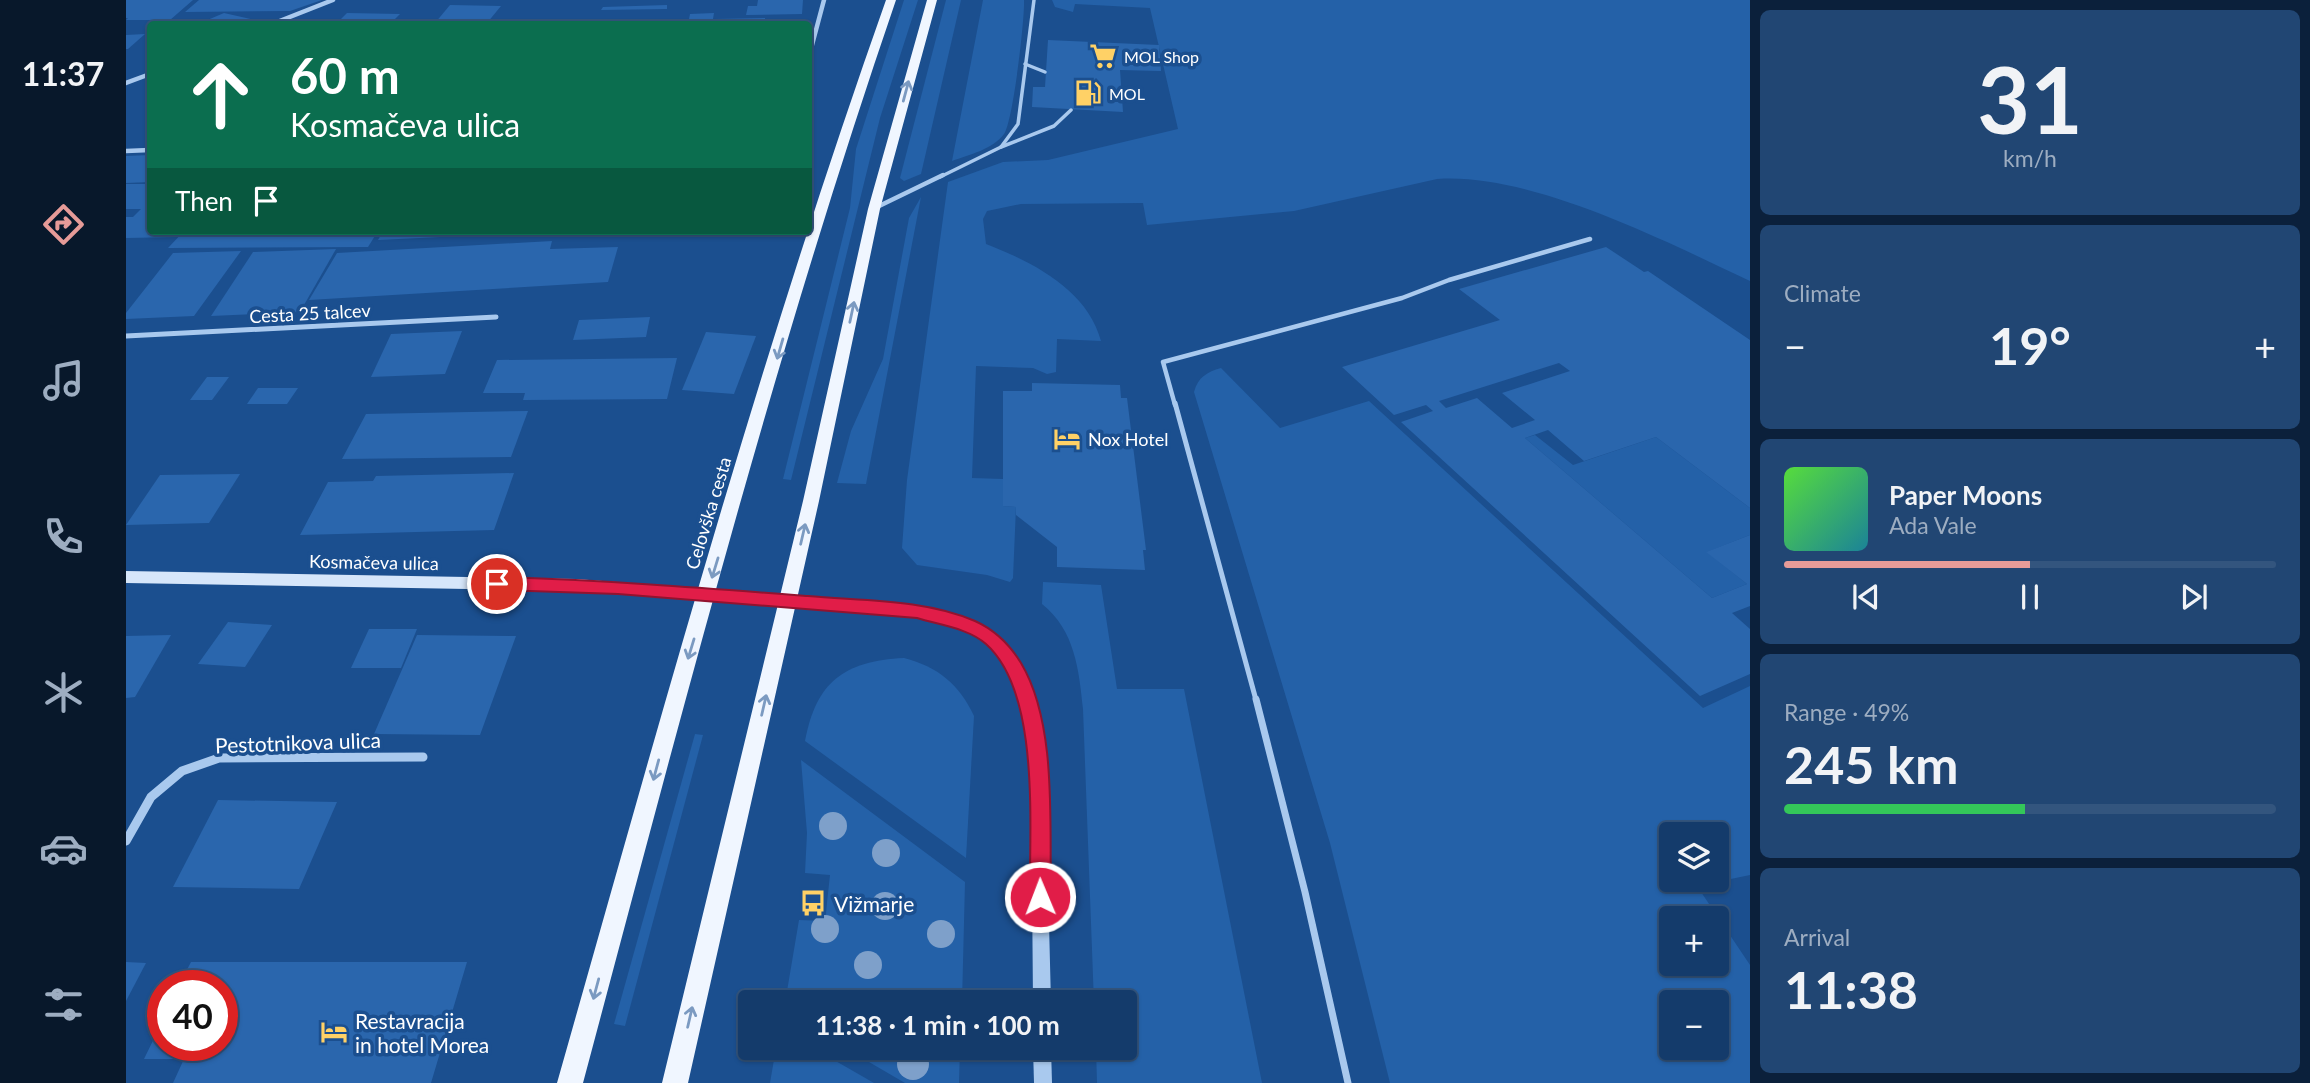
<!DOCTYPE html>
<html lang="en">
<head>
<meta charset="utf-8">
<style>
  :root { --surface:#143b6b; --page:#214673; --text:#f1f3f6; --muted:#9dadc1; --line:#33557e; --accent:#e69b98 }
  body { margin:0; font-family:Lato,sans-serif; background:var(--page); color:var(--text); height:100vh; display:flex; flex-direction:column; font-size:26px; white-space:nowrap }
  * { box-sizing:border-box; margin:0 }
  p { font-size:23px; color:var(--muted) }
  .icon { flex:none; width:38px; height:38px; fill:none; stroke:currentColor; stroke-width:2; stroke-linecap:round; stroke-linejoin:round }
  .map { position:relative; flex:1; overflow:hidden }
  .details { display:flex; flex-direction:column; gap:10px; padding:10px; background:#0b203b; width:560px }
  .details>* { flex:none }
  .top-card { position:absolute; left:21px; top:21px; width:665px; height:214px; border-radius:7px; box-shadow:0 2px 5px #0004,0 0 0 2px var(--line); background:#0b6e4f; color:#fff; overflow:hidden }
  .controls { position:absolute; left:1533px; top:822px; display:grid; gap:14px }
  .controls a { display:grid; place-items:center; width:70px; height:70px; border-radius:7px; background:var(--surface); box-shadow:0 2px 5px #0004,0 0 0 2px var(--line); font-size:35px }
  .speed { position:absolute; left:21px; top:970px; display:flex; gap:14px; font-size:35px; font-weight:700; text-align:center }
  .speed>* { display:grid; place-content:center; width:91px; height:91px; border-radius:50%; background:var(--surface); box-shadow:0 2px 5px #0004,0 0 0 2px var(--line); line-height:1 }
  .speed .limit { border:10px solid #d22; background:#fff; color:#111 }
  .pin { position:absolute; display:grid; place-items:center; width:60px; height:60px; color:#fff; margin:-30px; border:4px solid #fff; border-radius:50%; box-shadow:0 2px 7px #0007 }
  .me { position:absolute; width:77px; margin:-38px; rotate:359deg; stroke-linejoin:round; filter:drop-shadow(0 0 5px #0008) }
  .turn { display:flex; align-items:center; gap:24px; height:147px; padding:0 28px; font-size:32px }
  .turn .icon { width:91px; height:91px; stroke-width:2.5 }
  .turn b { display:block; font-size:49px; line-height:60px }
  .then { display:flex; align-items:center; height:66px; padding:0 28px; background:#0003; gap:14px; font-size:26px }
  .big { font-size:52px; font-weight:700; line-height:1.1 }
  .details .card { flex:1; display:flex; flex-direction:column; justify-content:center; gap:10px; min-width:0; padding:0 24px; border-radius:10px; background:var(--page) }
  .details .dial { align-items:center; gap:0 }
  .dial b { font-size:91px; line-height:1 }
  .song { display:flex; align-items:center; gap:21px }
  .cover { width:84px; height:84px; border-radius:10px; background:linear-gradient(135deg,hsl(110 70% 55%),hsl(190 70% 35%)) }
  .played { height:7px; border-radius:4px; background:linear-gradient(90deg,var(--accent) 50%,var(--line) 50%) }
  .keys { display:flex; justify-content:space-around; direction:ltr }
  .heat { display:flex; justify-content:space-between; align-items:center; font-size:38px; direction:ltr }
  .charge { height:10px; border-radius:5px; background:linear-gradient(90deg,#34c759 49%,var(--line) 0) }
  .trip { position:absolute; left:612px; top:990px; width:399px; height:70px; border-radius:7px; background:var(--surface); box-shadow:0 2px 5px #0004,0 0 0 2px var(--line); font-weight:700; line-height:70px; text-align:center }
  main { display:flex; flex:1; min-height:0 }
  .tabs { display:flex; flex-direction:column; width:126px; justify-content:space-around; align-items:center; background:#08182b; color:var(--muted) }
  .tabs .icon { width:49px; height:49px }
  .tabs .on { color:var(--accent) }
  .tabs b { font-size:32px; color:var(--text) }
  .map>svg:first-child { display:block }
</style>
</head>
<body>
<main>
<nav class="tabs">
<b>11:37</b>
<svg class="icon on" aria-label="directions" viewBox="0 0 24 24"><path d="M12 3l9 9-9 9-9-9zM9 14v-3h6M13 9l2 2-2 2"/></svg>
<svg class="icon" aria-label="music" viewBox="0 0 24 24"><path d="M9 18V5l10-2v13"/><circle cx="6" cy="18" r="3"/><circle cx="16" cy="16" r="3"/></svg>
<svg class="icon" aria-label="phone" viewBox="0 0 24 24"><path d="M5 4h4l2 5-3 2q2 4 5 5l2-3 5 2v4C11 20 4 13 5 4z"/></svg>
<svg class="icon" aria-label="climate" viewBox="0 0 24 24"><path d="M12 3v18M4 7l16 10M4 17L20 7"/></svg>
<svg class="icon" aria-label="car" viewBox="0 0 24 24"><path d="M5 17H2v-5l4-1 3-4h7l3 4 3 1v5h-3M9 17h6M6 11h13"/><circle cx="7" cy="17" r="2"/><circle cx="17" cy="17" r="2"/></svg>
<svg class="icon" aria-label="filters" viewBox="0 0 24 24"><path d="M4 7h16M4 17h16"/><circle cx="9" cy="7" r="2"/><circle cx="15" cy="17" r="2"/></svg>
</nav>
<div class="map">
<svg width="1624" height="1083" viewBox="0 0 1624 1083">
  <rect width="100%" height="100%" fill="#1b4f8f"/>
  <g fill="#2461a8" fill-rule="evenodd">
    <path d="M778,0H792L754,118L665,480L657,479L724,208L730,149Z"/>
    <path d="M820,0H835L795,174L778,181L774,178Z"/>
    <path d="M857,0H898C899,18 887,122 878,134C867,149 843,155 826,161Z"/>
    <path d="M926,0H1624V281C1541,242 1404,172 1311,179L1168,211L1021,225L1017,203L895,204L861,211L857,219L860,244C906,262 961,289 975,341L931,339L930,372L921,374L907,368L850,366L846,478L877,479V506L890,507L887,578L884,582L861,575L791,565L776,548L781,480L822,182L877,162L922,160L1052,129L1024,8L949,4L947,12L929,7Z"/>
    <path d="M795,197L740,484L711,483L725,431L757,359L783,218Z"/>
    <path d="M1095,368L1154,428L1243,401L1577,708L1624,686V875L1571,886L1624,965V1083H1264L1204,843L1068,392C1072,377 1081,372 1095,368ZM1545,835H1591V880H1545ZM1545,919H1591V964H1545ZM1545,1003H1591V1048H1545Z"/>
    <path d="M1409,435L1447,465L1530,437L1624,508V535L1581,552L1621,584L1586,598L1399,438Z"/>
    <path d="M917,582L975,585L991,689H1058L1136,1083H971L970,1048H999V1003H968L957,709C953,670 949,630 916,604Z"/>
    <path d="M778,658C812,667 833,684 848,716L840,858L679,741C690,682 718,661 778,658Z"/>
    <path d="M569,734L577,735L499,1026L488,1024Z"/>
    <path d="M675,760L839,882L836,1003H659L673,920L699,921L704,875L679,873L681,833Z"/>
    <path d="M650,1048H687L748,1083H644Z"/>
    <path d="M719,1048H834L833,1083H779Z"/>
  </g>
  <g fill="#2a66ad" fill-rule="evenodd">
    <path d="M0,0H67L44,20H0L2,18H0Z"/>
    <path d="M73,0H196L164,11L59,12Z"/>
    <path d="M632,0H677L676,14L620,15L622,6H631Z"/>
    <path d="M324,5L375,6L361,23H309Z"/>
    <path d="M541,5V9L475,10L477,7Z"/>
    <path d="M98,13L129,20L119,24H72Z"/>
    <path d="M221,13L274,14L264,24H210Z"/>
    <path d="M588,13L587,19L639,18V24H562L564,14Z"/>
    <path d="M19,34L2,49H0V35Z"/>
    <path d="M922,40L1033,45L1035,71L994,70L997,112L906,107L907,87H919Z"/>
    <path d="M24,155V182L0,183V156Z"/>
    <path d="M0,184H24V231H56L51,237L0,238V217H7L15,209H0Z"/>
    <path d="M58,231H252L242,247L42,248Z"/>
    <path d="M257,231H358L356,235L252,240Z"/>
    <path d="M360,231H430V233L357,236Z"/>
    <path d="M426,241L424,249L492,247L482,282L183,300L211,253Z"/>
    <path d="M1480,247L1518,272L1522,271L1624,340V508L1530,437L1458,461L1422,430L1399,438L1586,598L1621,584L1580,552L1624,535V606L1606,613L1624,629V674L1574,696L1275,422L1307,411L1300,405L1268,415L1216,367L1374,320L1333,289ZM1433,363L1444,371L1376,393L1409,420L1386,428L1351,398L1320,408L1313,401Z"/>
    <path d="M210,249L174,312L85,316L127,252Z"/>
    <path d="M115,251L68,316L0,319V313L47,253Z"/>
    <path d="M524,317L520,337L447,340L453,320Z"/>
    <path d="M336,331L319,374L245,377L265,334Z"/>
    <path d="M580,332L630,336L608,394L556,390Z"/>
    <path d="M551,358L541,399L397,400L399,393H357L371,360Z"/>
    <path d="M81,377H103L86,400H64Z"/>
    <path d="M906,383L994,385L995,398H1001L1020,550H1017L1019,570L931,567V547L890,515V507L877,506V391H906Z"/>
    <path d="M132,388H172L161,404H121Z"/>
    <path d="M402,411L385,457L216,459L240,414Z"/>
    <path d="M388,473L368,530L174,535L202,482L247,481L250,476Z"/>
    <path d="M114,474L83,523L0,525L34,475Z"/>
    <path d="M102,622L146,625L119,667L72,664Z"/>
    <path d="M243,629H291L275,668H225Z"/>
    <path d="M45,635L9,697L0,698V636Z"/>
    <path d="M291,635L390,636L354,735L248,734Z"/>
    <path d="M92,800L211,802L173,889L47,887Z"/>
    <path d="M0,962L20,963L0,1001Z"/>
    <path d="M65,962H341L305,1083H47L58,1059H18L37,1020V1045H96V985H53Z"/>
  </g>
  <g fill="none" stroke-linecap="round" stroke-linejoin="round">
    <g stroke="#a9c9ee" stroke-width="3.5">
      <path d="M899,64L919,72"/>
      <path d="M875,147L928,126L945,110"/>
      <path d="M814,177L875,147L892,124L908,0"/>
    </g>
    <g stroke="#a9c9ee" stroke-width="4.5">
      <path d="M751,207L817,175"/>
      <path d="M1049,405L1037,362L1276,298L1323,280L1464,239"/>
    </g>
    <path stroke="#a9c9ee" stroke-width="5" d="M1049,403L1130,700"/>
    <path stroke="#a9c9ee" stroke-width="7" d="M1130,699L1179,892L1222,1083"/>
    <g stroke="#a9c9ee" stroke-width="4.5">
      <path d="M146,24L207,0"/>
      <path d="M682,60L698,0"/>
      <path d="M0,83L24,74"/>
      <path d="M0,151L24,150"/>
    </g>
    <path stroke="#a9c9ee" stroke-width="5" d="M0,336L370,317"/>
    <path stroke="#a9c9ee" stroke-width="9" d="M0,841L25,797L56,771L93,758L297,757"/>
    <g fill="#a9c9ee" fill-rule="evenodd">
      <path d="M662,596L791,607L843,621L872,635L893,664L910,702L919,765L925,1003H907L905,765L896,702L883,671L862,643L839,630L791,617L662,606L657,605L656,601L657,597Z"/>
      <path d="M907,1048H925L926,1083H908Z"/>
    </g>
    <path fill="#d6e6fa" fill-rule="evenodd" d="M0,571L450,579L662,595L667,597L669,601L667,605L662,607L450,591L0,583Z"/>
    <g fill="#f0f6ff" fill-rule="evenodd">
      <path d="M760,0H770C648,355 554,720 457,1083H431C534,720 634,355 760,0Z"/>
      <path d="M801,0H811L754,209L693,501L562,1083H536L677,501L742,209Z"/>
    </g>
  </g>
  <g fill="#7ea0ca">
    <circle cx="707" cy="826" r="14"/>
    <circle cx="760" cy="853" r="14"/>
    <circle cx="759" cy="906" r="14"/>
    <circle cx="699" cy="929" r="14"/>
    <circle cx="815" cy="934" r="14"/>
    <circle cx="742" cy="965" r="14"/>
    <circle cx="787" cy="1064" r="16"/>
  </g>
  <defs><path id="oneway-shaft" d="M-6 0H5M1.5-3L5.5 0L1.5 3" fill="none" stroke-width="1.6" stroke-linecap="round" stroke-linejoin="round" transform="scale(1.75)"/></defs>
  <g stroke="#7b9ac1">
    <use href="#oneway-shaft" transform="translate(780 91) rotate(-75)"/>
    <use href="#oneway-shaft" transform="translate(726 312) rotate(-78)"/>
    <use href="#oneway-shaft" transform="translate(654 349) rotate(106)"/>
    <use href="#oneway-shaft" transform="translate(677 534) rotate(-77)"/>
    <use href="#oneway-shaft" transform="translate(589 568) rotate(107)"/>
    <use href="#oneway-shaft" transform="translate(565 649) rotate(107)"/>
    <use href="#oneway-shaft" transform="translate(638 705) rotate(-77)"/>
    <use href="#oneway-shaft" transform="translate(530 770) rotate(105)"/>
    <use href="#oneway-shaft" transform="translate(470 989) rotate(105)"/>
    <use href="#oneway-shaft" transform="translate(564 1017) rotate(-77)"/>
  </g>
  <path fill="#e11d48" stroke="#92132f" stroke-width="2" d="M371,577C475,580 578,588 682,596C737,601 798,599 849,621C869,630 884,645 895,663C932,725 923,827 925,897L922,904L914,907L907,904L904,897C903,829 915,693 860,644C842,628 813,625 791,618L492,594L371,590L363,584Z"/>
  <defs>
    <g id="supermarket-bare" transform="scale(2.1)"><path d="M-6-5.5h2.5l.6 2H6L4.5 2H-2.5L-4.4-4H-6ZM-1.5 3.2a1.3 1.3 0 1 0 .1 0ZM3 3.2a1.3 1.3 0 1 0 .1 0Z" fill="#ffd166" stroke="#1b4f8f" stroke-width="2.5" paint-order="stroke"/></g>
    <g id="fuel-bare" transform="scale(2.1)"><path d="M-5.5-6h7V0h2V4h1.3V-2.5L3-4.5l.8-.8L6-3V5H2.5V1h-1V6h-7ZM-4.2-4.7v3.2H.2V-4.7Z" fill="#ffd166" stroke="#1b4f8f" stroke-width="2.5" paint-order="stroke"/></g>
    <g id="hotel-bare" transform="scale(2.1)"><path d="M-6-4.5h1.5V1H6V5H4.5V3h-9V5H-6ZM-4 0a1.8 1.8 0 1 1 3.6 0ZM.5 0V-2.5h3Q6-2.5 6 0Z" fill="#ffd166" stroke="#1b4f8f" stroke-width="2.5" paint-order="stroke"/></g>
    <g id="bus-bare" transform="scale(2.1)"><path d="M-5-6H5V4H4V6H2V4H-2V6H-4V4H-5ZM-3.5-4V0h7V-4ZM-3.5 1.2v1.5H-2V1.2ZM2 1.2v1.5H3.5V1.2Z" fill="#ffd166" stroke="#1b4f8f" stroke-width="2.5" paint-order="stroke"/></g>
  </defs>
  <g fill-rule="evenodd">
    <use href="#supermarket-bare" x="977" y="56"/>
    <use href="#fuel-bare" x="962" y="93"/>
    <use href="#hotel-bare" x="941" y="439"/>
    <use href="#bus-bare" x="687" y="903"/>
    <use href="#hotel-bare" x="208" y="1032"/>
  </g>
  <g text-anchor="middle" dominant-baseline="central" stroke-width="7" stroke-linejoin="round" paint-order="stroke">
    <g font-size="16" fill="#fff" stroke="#1b4f8f" text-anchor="start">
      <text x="998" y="56">MOL Shop</text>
      <text x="983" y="93">MOL</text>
    </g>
    <g font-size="18" fill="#fff" stroke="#1b4f8f">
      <text transform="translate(184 313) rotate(-3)">Cesta 25 talcev</text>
      <text transform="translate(582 513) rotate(-73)">Celovška cesta</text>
      <text transform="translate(248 562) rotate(1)">Kosmačeva ulica</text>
    </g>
    <g font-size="18" fill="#fff" stroke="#1b4f8f" text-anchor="start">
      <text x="962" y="439">Nox Hotel</text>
    </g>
    <g font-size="21" fill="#fff" stroke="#1b4f8f">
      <text transform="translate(172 742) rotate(-2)">Pestotnikova ulica</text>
    </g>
    <g font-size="21" fill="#fff" stroke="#1b4f8f" text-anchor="start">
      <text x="708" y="903">Vižmarje</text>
      <text x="229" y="1020">Restavracija<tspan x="229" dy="24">in hotel Morea</tspan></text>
    </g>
  </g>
</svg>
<div class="controls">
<a><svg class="icon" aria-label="layers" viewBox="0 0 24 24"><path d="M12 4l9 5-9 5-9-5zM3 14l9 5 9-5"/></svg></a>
<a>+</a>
<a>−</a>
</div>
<div class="speed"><div class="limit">40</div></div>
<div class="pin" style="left:371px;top:584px;background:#d93025"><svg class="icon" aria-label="arrive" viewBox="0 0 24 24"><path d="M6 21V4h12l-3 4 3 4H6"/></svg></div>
<svg class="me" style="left:914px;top:897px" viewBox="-20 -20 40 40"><circle r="17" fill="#e11d48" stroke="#fff" stroke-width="3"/><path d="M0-11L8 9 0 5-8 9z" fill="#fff"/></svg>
<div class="trip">11:38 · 1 min · 100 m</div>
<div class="top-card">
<div class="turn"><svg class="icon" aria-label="ahead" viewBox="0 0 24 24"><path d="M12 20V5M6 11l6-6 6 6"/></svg><div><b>60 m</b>Kosmačeva ulica</div></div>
<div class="then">Then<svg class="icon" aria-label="arrive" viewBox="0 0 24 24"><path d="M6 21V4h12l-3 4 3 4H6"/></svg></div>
</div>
</div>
<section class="details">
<div class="card dial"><b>31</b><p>km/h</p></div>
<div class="card"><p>Climate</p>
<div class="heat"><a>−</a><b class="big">19°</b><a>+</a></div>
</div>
<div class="card">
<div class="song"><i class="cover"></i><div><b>Paper Moons</b><p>Ada Vale</p></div></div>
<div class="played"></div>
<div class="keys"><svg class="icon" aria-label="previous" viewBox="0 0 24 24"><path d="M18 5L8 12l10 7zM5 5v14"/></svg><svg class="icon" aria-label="pause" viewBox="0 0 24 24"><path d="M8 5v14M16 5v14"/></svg><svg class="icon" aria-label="next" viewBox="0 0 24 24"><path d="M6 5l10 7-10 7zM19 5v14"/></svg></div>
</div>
<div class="card"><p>Range · 49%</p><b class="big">245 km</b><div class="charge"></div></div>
<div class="card"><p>Arrival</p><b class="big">11:38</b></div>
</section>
</main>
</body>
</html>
